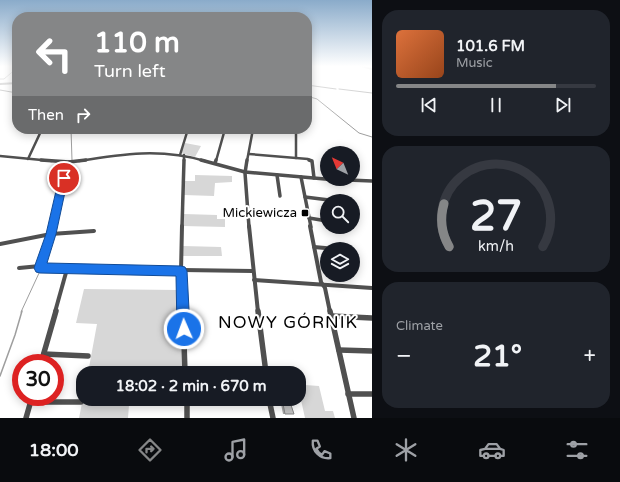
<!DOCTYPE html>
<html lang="en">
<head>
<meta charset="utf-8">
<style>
  :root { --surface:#171b24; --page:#20242c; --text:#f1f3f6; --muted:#9ea1a6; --line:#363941; --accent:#858687 }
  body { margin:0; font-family:"Varela Round",sans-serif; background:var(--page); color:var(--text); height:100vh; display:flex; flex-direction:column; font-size:15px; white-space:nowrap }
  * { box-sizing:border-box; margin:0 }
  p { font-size:13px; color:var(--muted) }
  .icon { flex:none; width:22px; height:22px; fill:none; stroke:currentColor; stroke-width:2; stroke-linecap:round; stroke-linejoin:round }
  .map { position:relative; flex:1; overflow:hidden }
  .side { display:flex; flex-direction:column; gap:10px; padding:10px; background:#0d0f14; width:248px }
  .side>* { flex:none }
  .hud { position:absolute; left:12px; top:12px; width:300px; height:122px; border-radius:16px; box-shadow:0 2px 10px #0003; background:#858687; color:#fff; overflow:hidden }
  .needle { width:26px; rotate:317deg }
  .controls { position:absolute; left:320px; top:146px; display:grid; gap:8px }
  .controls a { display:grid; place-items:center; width:40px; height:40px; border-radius:50%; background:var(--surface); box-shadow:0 2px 10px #0003; font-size:20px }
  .speed { position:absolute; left:12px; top:354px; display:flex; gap:8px; font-size:20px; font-weight:700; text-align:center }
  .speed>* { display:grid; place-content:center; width:52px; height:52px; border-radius:50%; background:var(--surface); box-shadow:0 2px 10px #0003; line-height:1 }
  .speed .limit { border:6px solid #d22; background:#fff; color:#111 }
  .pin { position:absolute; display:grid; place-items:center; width:34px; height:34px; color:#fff; margin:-17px; border:2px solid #fff; border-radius:50%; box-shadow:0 1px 4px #0007 }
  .me { position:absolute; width:44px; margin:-22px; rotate:358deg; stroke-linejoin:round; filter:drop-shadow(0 0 3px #0008) }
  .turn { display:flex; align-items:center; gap:14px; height:84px; padding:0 16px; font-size:18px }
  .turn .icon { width:52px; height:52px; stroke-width:2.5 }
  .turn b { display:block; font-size:28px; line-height:34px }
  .then { display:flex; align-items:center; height:38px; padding:0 16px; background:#0003; gap:8px; font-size:15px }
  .big { font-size:30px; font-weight:700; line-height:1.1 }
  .side .widget { flex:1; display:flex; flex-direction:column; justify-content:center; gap:6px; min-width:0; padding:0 14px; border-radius:16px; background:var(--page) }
  .side .dial { align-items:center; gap:0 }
  .dial svg { height:104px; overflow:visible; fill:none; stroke:var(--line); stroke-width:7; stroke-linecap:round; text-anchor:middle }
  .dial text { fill:var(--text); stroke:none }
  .song { display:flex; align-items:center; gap:12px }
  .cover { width:48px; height:48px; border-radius:6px; background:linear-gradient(135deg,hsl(20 70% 55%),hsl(20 70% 35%)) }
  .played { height:4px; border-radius:2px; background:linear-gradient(90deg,var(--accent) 80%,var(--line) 80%) }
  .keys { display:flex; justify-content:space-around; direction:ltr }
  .heat { display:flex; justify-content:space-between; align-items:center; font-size:22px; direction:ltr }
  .trip { position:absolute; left:76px; top:366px; width:230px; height:40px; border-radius:16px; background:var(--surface); box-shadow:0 2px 10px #0003; font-weight:700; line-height:40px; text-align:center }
  .tabs { display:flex; height:64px; justify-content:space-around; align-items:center; background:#090b0e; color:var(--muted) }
  .tabs .icon { width:28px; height:28px }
  .tabs .active { color:var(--accent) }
  .tabs b { font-size:18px; color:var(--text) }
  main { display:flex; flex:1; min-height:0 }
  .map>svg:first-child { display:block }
</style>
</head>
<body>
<main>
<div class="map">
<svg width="372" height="418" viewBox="0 0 372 418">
  <rect width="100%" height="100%" fill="#fff"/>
  <g fill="#d7d7d7">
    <path d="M185,143L201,146L195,157L181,153Z"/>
    <path d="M195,175L232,176V182L215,183L214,196L184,195L185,181H195Z"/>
    <path d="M184,214L217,215V219H225V227L183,226Z"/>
    <path d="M183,246L221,247L222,256H183Z"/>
    <path d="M84,289L179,290L183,373H88L97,324L76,323Z"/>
    <path d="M299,381H303L305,385L319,386L325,411H333L335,418H305L299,391Z"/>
    <path d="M83,398V399H181L176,403L129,405L128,418H79Z"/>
  </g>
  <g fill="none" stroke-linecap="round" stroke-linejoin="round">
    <g stroke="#9e9e9e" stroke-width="1">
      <path d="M0,79H4L17,68"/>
      <path d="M307,85L336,89"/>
      <path d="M339,89L372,93"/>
      <path d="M0,90L17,93"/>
      <path d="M307,96L317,99L359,133L372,137"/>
      <path d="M71,129L72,160"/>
      <path d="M59,210L67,171L71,163"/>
      <path d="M54,231L58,213"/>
      <path d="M43,265L53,236"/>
      <path d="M21,312L40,271"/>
    </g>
    <path stroke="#9e9e9e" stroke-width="1.5" d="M0,376L15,335L22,311"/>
    <g fill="#9e9e9e" fill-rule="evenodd">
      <path d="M358,66H363L372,68V70Z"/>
      <path d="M17,82V84L0,85V83Z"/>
    </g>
    <g stroke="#505050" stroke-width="2.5">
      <path d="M296,134V158"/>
      <path d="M249,154L308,159L311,161"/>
      <path d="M180,155L188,129"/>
      <path d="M0,156L52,161"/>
      <path d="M28,159L42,129"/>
      <path d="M79,161C122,154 161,148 205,161"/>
      <path d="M184,161V155"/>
      <path d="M216,161L225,129"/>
      <path d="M247,161L253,129"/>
    </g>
    <g stroke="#505050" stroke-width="3.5">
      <path d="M41,160L69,162L86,160"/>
      <path d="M201,160L245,172L325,179L372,181"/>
      <path d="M247,160L245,173L249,227"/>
      <path d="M309,160L312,161L314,178"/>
      <path d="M215,163L216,160"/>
      <path d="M277,175L280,196"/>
      <path d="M301,177L311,227"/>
      <path d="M305,197L337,201"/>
      <path d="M309,218L327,221"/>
      <path d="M53,227L66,166L69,162"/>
      <path d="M182,227L184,160"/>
    </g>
    <g stroke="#505050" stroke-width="4">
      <path d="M53,226L40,268L253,271"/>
      <path d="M182,226L181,271L183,312"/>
      <path d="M249,226L258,312"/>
      <path d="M310,226L321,282L325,288L330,312"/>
      <path d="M0,244L51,234L94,231"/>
      <path d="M314,247L336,249"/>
      <path d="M19,268L40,266"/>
      <path d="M254,280L372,288"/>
      <path d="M55,312L67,269"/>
    </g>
    <g stroke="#505050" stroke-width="5.5">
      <path d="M183,311L185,373"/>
      <path d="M258,311L266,373"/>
      <path d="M330,311L354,418"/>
      <path d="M331,316L372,318"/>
      <path d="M339,350L372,351"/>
      <path d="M44,354L88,356"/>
      <path d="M41,363L56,311"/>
      <path d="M348,394H372"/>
      <path d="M187,399V418"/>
      <path d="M269,399L273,418"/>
      <path d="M30,402H81"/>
      <path d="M26,418L32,397"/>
    </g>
  </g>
  <path fill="#a5a5a5" d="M280,399H289L294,414H283Z"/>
  <path fill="#c0c0c0" stroke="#868686" d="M282,399H289L294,414H285Z"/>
  <linearGradient id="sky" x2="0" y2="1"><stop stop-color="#8aabca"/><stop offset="0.53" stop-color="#fff"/><stop offset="1" stop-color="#fff" stop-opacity="0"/></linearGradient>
  <rect width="372" height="125" fill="url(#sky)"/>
  <path fill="#1a73e8" stroke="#114b97" d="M64,175L68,178L56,234L47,263L181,266L185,267L187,271L190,329L188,334L184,336L179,334L177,329L176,276L40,273L36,272L34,268L46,234L59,178Z"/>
  <rect fill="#000" stroke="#fff" stroke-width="1.5" x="301" y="209" width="8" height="8" rx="2"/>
  <g text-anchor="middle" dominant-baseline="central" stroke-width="4" stroke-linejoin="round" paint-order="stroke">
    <g font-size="13" fill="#000" stroke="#fff" text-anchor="end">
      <text x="297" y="213">Mickiewicza</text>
    </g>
    <g font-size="17" letter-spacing="1" fill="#000" stroke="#fff">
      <text x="288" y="322">NOWY GÓRNIK</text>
    </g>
  </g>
</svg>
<div class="controls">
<a><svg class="needle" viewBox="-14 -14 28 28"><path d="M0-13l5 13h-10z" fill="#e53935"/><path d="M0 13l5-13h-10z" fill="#9ea1a6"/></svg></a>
<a><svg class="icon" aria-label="search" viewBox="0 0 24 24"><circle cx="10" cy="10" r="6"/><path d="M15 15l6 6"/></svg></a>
<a><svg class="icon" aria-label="layers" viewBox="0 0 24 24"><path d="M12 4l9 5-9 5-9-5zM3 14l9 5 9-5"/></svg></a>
</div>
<div class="speed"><div class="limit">30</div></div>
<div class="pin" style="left:64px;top:178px;background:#d93025"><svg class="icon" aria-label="arrive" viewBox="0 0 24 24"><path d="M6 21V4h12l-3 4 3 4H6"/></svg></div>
<svg class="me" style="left:184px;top:329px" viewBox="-20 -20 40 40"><circle r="17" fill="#1a73e8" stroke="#fff" stroke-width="3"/><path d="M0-11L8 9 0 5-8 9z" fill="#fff"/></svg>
<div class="trip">18:02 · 2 min · 670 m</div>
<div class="hud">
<div class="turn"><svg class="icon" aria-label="left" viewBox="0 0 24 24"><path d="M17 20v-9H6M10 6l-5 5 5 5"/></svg><div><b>110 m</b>Turn left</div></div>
<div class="then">Then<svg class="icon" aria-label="right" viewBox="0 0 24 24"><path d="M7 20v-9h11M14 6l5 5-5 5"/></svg></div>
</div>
</div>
<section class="side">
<div class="widget">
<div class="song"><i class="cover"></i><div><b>101.6 FM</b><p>Music</p></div></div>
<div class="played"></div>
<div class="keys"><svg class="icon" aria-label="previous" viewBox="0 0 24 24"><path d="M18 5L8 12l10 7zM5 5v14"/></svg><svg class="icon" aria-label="pause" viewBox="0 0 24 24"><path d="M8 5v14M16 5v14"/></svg><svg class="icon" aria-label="next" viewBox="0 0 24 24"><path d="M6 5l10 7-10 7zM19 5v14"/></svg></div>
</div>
<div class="widget dial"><svg viewBox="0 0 100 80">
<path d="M14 69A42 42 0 1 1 86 69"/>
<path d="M14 69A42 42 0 0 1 10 36" stroke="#858687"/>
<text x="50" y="56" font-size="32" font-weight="700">27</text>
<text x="50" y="72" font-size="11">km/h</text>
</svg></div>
<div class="widget"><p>Climate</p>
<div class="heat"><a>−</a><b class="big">21°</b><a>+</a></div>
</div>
</section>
</main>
<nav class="tabs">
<b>18:00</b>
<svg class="icon active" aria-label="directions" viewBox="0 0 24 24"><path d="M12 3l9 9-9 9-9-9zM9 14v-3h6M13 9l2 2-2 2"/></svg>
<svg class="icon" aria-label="music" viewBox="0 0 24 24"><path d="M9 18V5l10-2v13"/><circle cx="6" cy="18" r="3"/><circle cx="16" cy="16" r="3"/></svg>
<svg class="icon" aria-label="phone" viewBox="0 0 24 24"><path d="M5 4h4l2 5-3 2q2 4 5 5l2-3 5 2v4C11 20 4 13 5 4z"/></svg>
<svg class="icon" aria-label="climate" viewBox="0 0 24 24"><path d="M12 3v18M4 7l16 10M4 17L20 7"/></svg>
<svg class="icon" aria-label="car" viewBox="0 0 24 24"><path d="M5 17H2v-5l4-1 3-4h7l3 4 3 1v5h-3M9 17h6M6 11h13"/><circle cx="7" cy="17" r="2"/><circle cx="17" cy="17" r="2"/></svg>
<svg class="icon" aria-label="filters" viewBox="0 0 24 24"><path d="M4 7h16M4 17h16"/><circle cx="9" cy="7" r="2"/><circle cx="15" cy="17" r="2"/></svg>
</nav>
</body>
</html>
